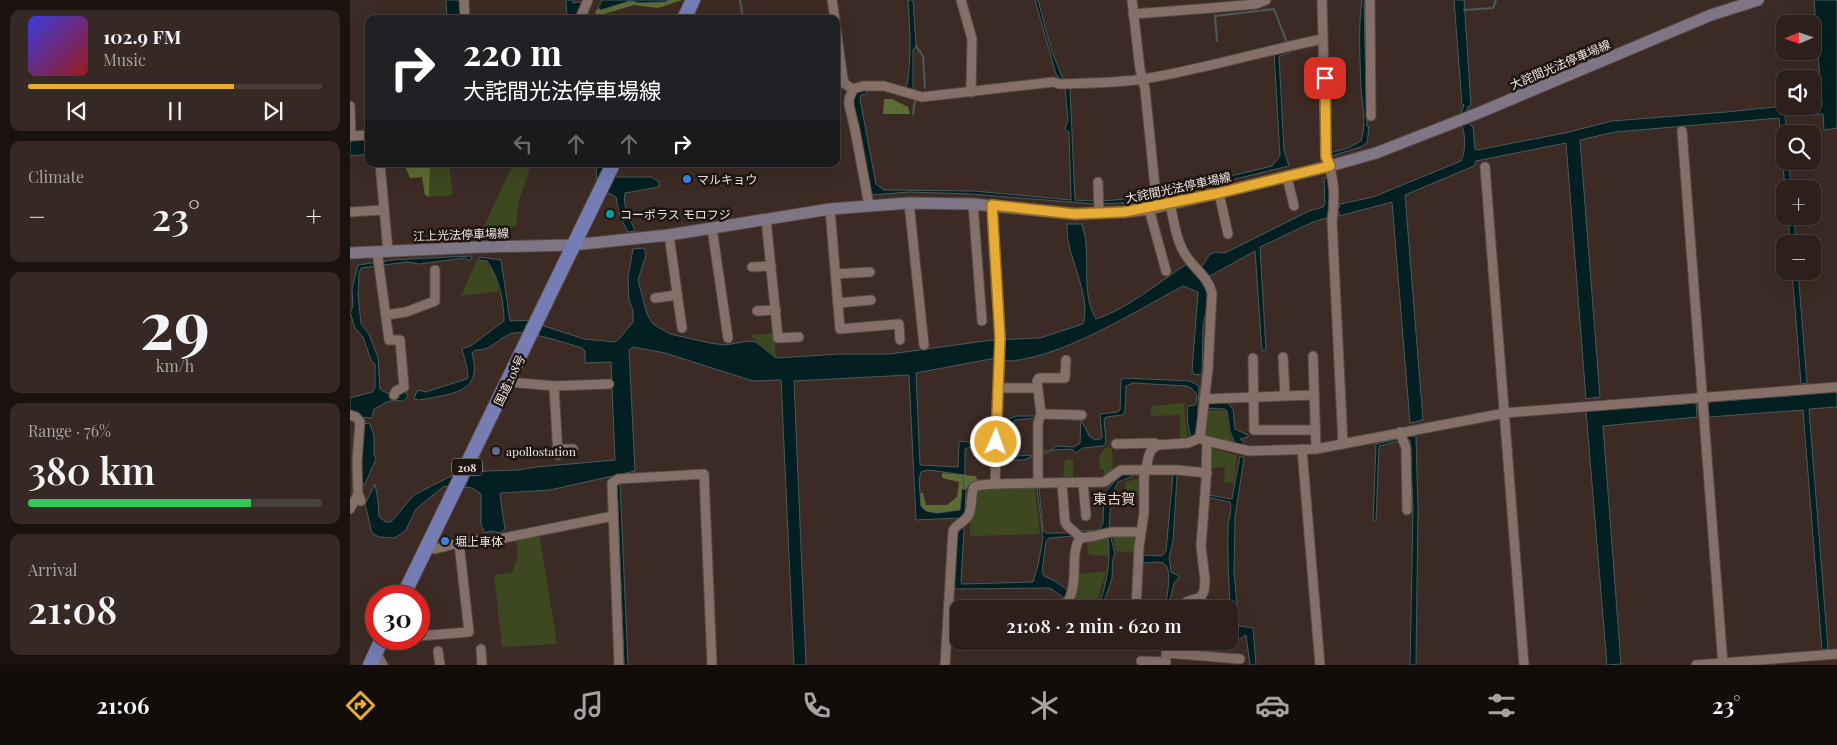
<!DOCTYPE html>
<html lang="en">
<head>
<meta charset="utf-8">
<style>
  :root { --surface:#2d201c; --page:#352825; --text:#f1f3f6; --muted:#a7a3a3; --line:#483e3b; --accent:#e7ac36 }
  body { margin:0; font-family:"Playfair Display","Noto Sans JP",serif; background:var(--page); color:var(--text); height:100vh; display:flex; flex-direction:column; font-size:19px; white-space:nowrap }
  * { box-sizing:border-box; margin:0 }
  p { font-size:16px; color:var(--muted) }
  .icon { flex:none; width:28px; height:28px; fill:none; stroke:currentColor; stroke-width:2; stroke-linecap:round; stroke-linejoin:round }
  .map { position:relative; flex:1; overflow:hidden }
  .details { display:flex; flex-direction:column; gap:10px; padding:10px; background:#19120f; width:350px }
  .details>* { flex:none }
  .guide { position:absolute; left:15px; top:15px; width:475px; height:152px; border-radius:10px; box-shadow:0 5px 20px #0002,0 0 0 1px var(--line); background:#202124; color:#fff; overflow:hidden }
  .needle { width:32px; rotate:268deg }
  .buttons { position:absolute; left:1426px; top:15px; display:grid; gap:10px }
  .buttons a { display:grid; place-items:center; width:45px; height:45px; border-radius:10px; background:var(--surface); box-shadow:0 5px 20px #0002,0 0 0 1px var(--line); font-size:25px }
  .speed { position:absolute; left:15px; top:585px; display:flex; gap:10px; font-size:25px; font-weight:700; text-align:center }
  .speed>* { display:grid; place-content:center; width:65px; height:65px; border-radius:50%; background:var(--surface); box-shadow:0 5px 20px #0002,0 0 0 1px var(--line); line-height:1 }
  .speed .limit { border:8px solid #d22; background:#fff; color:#111 }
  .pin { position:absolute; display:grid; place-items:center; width:42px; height:42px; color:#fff; margin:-21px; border-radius:10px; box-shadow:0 2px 8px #0006 }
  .me { position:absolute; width:55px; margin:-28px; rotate:2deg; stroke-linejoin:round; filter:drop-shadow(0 0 4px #0008) }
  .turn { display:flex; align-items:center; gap:18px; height:105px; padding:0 15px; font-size:22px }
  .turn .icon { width:65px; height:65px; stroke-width:2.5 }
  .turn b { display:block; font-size:35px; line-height:42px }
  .lanes { display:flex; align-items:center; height:48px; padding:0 15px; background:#0003; justify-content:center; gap:25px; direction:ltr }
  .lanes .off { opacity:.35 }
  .big { font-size:38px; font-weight:600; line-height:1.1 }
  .details .tile { flex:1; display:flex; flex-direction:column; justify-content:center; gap:8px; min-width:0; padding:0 18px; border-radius:10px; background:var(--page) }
  .details .dial { align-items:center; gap:0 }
  .dial b { font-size:65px; line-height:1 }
  .song { display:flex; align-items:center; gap:15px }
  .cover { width:60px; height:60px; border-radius:8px; background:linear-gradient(135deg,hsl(240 70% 55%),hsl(0 70% 35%)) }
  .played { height:5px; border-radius:2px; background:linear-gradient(90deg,var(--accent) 70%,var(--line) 70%) }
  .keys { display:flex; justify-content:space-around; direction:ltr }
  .heat { display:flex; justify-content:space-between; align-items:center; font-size:28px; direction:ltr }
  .charge { height:8px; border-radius:4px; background:linear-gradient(90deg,#34c759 76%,var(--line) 0) }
  .trip { position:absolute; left:600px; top:600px; width:288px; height:50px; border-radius:10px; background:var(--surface); box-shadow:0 5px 20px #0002,0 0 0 1px var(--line); font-weight:600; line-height:50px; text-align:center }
  .tabs { display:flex; height:80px; justify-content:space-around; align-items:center; background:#120d0b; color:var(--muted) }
  .tabs .icon { width:35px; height:35px }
  .tabs .on { color:var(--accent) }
  .tabs b { font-size:22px; color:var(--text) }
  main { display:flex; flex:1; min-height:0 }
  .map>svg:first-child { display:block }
</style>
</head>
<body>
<main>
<section class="details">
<div class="tile">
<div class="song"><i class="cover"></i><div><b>102.9 FM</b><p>Music</p></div></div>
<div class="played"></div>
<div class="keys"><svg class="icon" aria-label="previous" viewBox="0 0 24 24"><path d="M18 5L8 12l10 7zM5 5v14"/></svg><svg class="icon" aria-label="pause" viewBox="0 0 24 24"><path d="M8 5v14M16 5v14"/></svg><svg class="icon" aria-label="next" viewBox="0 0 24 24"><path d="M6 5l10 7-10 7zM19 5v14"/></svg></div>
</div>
<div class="tile"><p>Climate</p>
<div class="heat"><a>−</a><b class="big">23°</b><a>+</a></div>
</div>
<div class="tile dial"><b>29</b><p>km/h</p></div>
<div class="tile"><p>Range · 76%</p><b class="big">380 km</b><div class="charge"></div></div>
<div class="tile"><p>Arrival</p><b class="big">21:08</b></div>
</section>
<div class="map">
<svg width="1487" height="665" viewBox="0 0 1487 665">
  <rect width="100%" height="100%" fill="#3c2b25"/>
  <g fill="#3d4720">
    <path d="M80,164L99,165L103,195L79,197Z"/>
    <path d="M163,164H181L169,201L166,225L157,230V239H128Z"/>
    <path d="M127,260L136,262L144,272L149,291L111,296Z"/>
    <path d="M424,333L426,358L400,335Z"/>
    <path d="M835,403C833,415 837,427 838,440L830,442V415L801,416V406Z"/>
    <path d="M857,410L876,411L879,434L884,444L855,435Z"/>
    <path d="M756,447L762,448L763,470L754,479V470L750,469L749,456Z"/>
    <path d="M860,448L887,455L884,483L874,482L875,467L860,468Z"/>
    <path d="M723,459V480H713L715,460Z"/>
    <path d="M791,478L792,495L775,496V482Z"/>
    <path d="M634,487H685L690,534L620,536V520L625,493Z"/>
    <path d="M189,532L207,644L152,647L144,575L163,572L168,554L166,538Z"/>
    <path d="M763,533L787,535L785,553L766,551Z"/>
    <path d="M757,535L759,548L758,556L739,555L736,541Z"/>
    <path d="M756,571L746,608L724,597L729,574Z"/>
  </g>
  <g fill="#5d6c32">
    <path d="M320,0H332L308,8L284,5L247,16L245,12L248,8L251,10L280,1L290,3L315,2Z"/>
    <path d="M534,99H542L558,107L560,114H533Z"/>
    <path d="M54,164H80L79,197L75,195L72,177L60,178Z"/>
    <path d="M592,473L625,476L629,482L620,484L616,489H612L610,510C602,514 576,517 571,505C570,502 570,496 570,493H573L576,505H597L607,497L609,482L592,478Z"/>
  </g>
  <g fill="#041f21" stroke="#4b5a5b">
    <path d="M96,0H110L111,19H97Z"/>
    <path d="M216,0H223V3L232,2L224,19H217Z"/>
    <path d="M252,0H320L315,2L290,3L280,1L251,10L248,8Z"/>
    <path d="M558,0H563L566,46L563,50V88L565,93L556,89C562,62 560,28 558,0Z"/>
    <path d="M685,0H688L701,49L713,79H710L706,74Z"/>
    <path d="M1012,0H1015L1014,5L1017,126L1019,127L1017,143L1011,147L981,156L980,153L998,148L1011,141C1017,123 1012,105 1011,87C1010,58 1008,28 1012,0Z"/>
    <path d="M1104,0H1114L1121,105L1119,106L1115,114L1110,116L1114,105L1112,104Z"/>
    <path d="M1464,0H1487V128L1474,130L1473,114L1435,116L1437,134H1435V161H1439L1441,189H1435L1429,118L1265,132L1230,140L1250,397L1236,399L1216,143L1126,161L1124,166L1055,195L1073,420L1060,423L1042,202L989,216V212L986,213V209L989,208L990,204L1023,197L1111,161C1116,151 1116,134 1111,124L1117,122L1123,127L1125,149L1127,150L1215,133L1262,121L1376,112L1435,106H1462L1472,105Z"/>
    <path d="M939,48V53L929,56L934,150L939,166L811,197L810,193L922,166L930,156L924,53Z"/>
    <path d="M715,88H720L725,200C751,202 775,200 801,195V199L772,203L746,204L621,194L559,192L521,195L509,128L503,109V100L507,92L514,89L517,91L516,94L511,95L510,99L526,184L534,190L624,191L721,200L719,132L715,129L718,120Z"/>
    <path d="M19,139V154L0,156V140Z"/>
    <path d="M246,164H254V172L266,177H301L309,182V187L275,193C272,205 281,220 285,231L278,232L270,217L266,197L247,187Z"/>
    <path d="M974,178H978L981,203L980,217L963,222L910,247L916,350L912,351L905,251L858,277V308L856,310L853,328L852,374L845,375L842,371L848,292L833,286C784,312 715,356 661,361C656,361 651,359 646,358L566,373L570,465L608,467L609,441L643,445L653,444L657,437L655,421L666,416H687L685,418L665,420C658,431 658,444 664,456L685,455L674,460H658L655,451C645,446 625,444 615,449V475L578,470L571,472L569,480L571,506L576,511L587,513L610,510L612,489H616L615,513L612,518L566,520L559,375L444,381L456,665H444L431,380L403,381L315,353L283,347L279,350L285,471L200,490L151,493L150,495L155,529L150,533L140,531L135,533L131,525V494L122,488L115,487L120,475L124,476L125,473L136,471L168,470L186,467L265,460L261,362L235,363V351L232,348C219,344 176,330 164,333C149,336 143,351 126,350L122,353C134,394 100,394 69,400L64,399L66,393L69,390L75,392L117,379L118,377C118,368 114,358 112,349L122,345L154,321C154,301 149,278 137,261L128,260L129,257L151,260L160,321L183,320L194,326L234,339L265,342L269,339L283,322V311L279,300L278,277L283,249L294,248L296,255L288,280L297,314L303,324L320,334L360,343L375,345L399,341L406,342L426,358L490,354H540L642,340L690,338L733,324C741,300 722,264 718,240C717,235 717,229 717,224H732C733,231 736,237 736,244C738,268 733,297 746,319C767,313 797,292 815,279C823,274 829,268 838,264L851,268L860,254L866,252L875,253L959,211L973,207L975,204Z"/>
    <path d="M1438,216H1444L1446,244H1440Z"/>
    <path d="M122,256L120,261L115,258L69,264L57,262L11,268L9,273L8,295L11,324L19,334L28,358L30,389C38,396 47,393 57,391L56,394L58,395C54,405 49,399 40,401C35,402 29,407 24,409L22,418L10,417L0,412V398L22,392L25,388V364L21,360L13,337L5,328L0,312L3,307L2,289L8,265L50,259L55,260L57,259Z"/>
    <path d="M1442,271H1448L1457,383L1451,384Z"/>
    <path d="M774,378L840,381L849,386L847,430L843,437H841C838,429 836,414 838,406L845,405C850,395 845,390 837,386L783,383L776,386L775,411L773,415L756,417L754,419L756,443L753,446L733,448L726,453L722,449L704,450L691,455V453L703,449L706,446L724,447L730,443L731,420L740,437L746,440L752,438L750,414L767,412L770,410L771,380Z"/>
    <path d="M1487,392V407L1459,409L1478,649L1472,650L1453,410L1359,417L1358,402Z"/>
    <path d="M876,401L883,409L885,429L898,435V437L890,439L894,442L893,445L885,443L880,432L877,411L874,409L857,408V402Z"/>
    <path d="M1346,403L1347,417L1253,426L1271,664L1257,665L1236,411Z"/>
    <path d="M14,423L20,424L24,436V454L26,459L14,486L11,480L10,465Z"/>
    <path d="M1066,436L1068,510L1066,665H1060L1063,509L1060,440H1056L1055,437Z"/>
    <path d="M1048,439L1049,441L1029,446L1026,521H1023L1026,444Z"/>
    <path d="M890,456L894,458L885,517L884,572L889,626L903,628L906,665H900L896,635C888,641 878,646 868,642L879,641V638L882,637C880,600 877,565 878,528C878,519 883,510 880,502L857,497L858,495L882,499Z"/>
    <path d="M107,473L100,486L93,487L66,509L56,530L51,534L44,538L29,537L22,533L15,504L25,484L28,501L29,517L36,522H41L64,495Z"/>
    <path d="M783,473L781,477L768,482L761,497L759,530L765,554C761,562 763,570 762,578C760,588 754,599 751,609H748C757,582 762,558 757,530L732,534L731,531L749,530L753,523L754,493L772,474Z"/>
    <path d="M823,474H852V478L850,476L829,474L827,477L823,542L819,557L821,572L829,576V577L824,583L818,609H815C816,599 824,568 813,563C808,561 799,563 794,563L792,555L812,556L816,551Z"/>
    <path d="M270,483L278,665H274L267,484Z"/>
    <path d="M687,488H689L693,530L696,533H723L725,536L699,538L696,541L692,572L694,576L705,581L719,591L714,598L700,588L606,589L604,587L607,532L611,526L614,528L611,582L612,584L683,582L688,565L693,538Z"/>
  </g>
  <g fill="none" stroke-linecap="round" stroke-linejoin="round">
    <g stroke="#4b5a5b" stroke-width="2">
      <path d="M390,0L393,19"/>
      <path d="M1114,10L1143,8L1146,0"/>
      <path d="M867,41L865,16L924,9L937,43"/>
      <path d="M566,46L573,56L575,88"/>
      <path d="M563,114L565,100"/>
      <path d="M718,419L731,420"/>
      <path d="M613,475L614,489"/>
      <path d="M864,641L868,642"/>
    </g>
    <g stroke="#594a45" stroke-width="11">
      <g id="minor">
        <path d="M114,0L115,19"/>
        <path d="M482,0L485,19"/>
        <path d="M611,0L622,39L621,92"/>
        <path d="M782,0L790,69L795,89L807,207"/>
        <path d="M972,0L976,157C985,178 985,198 982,221L993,444"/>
        <path d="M1020,0L1021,116"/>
        <path d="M783,14L861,8L906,4L916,0"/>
        <path d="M230,19L238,0"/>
        <path d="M486,28L493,79L495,84L503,89"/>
        <path d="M0,106L1,136"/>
        <path d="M1332,131L1373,665"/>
        <path d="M0,136L19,135"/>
        <path d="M30,164L38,251"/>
        <path d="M1135,167L1174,665"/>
        <path d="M937,177L944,206"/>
        <path d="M748,182L749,213"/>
        <path d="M869,193L878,234"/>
        <path d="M559,203L574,345"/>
        <path d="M623,204L632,321"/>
        <path d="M820,204C824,221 826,240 835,254C843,268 858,276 862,293L858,369L850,438"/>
        <path d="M519,205L505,130L499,105V99L503,89L513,86H534L572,97L703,82L709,84C737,83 766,83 794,79C854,69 913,51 973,39"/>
        <path d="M642,205L650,338L645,484"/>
        <path d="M480,209L490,329L549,324L550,340"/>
        <path d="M799,209L816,271"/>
        <path d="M0,212L33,210"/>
        <path d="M416,219L428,338L449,337"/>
        <path d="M362,228L378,338"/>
        <path d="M319,235L332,328"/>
        <path d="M27,251L39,340H50L54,387L46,391L44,395"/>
        <path d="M402,267L421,266"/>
        <path d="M486,274L520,272"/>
        <path d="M305,298L327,295"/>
        <path d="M488,303L521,300"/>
        <path d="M407,311L426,310"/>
        <path d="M36,315L56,312L85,301V270"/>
        <path d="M963,356L966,449"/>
        <path d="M933,357L935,396"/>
        <path d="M903,358L904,430H965"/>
        <path d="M159,382L204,386L259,384"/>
        <path d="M204,386L208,455"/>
        <path d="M648,388H687"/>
        <path d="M854,399L964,395"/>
        <path d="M691,414L732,415"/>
        <path d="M0,415L6,417L10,422L7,462L8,494L11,501"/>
        <path d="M1050,432L1056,448L1057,510"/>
        <path d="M766,444L804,443L808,445"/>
        <path d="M207,449H223"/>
        <path d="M952,449L970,665"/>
        <path d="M688,483V423L691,414L687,381L689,378H715L716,360"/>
        <path d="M712,483L715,522C718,529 726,531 730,538C719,555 730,582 717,603"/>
        <path d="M733,483L736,516"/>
        <path d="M0,509L8,494"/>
        <path d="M730,538L745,536L761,532H790"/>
        <path d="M77,548L85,549L121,540L139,541L263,516"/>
        <path d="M786,609L789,547L794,513V477L799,455L802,449L808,445L838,443L850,438L857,441L899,451L966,449L1155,413L1487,387"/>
        <path d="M834,609L836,602L851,597L854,591L855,580L851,546L856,481L857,441"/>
        <path d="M69,636L119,632L109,543"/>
        <path d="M131,649L132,665"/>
        <path d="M88,651L90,665"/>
        <path d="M26,653L33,665"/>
        <path d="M817,653L890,659"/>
        <path d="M816,657L817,641"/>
        <path d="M791,661L816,662"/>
        <path d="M269,665L262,483L268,479L354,474L362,665"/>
        <path d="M595,665L603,531C606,524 614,523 618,516C623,509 620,496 624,487L630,485L645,484L754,482L771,470H828L857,473"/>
        <path d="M1346,665L1487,654"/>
      </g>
    </g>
    <g stroke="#594a45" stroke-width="13">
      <path id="secondary" d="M0,253L131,247L223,245L319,235L480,209L559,203L623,204L725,214L774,212L799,209L869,193L980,166L1026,153L1126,114L1361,15L1408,0"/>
    </g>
    <g stroke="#594a45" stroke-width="16">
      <g id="trunk">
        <path d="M334,19L343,0"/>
        <path d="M53,596L263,164"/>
        <path d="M20,665L32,639"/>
      </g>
    </g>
    <use href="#minor" stroke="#847069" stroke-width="9"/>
    <use href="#secondary" stroke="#7e7585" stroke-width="11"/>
    <use href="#trunk" stroke="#757db4" stroke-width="14"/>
  </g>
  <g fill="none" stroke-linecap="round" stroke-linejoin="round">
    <g stroke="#967023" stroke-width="12">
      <path id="route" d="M646,442L650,338L642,205L725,214L774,212L869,193L980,166L976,157L975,78"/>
    </g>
    <use href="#route" stroke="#e7ac36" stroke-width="9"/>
  </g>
  <g fill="#3f7fe0" stroke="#1d1613" stroke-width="2">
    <circle cx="337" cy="179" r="5"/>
    <circle cx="95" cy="541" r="5"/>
  </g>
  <circle fill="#0f9aa8" stroke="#1d1613" stroke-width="2" cx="260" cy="214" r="5"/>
  <circle fill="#5c6f8a" stroke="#1d1613" stroke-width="2" cx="146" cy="451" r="5"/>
  <g text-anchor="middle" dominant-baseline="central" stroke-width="5" stroke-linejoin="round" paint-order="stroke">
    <rect fill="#1d1613" stroke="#b1a7a3" stroke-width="1" x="102" y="458.5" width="30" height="17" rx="4"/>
    <g font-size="11" font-weight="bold" fill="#f1e5e1">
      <text x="117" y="467">208</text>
    </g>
    <g font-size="12" fill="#f1e5e1" stroke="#1d1613">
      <text transform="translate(1210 64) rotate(-23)">大詫間光法停車場線</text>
      <text transform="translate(828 187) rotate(-12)">大詫間光法停車場線</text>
      <text transform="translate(111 234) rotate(-2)">江上光法停車場線</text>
      <text transform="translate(159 380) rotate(-64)">国道208号</text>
    </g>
    <g font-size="12" fill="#f1e5e1" stroke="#1d1613" text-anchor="start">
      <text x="347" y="179">マルキョウ</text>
      <text x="270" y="214">コーポラス モロフジ</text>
      <text x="156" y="451">apollostation</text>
      <text x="105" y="541">堀上車体</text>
    </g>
    <g font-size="14" fill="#ebd4cc" stroke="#1d1613">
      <text x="764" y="498">東古賀</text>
    </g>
  </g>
</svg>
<div class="buttons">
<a><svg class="needle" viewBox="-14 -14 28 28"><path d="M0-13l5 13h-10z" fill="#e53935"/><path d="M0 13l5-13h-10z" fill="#a7a3a3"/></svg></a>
<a><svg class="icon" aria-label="sound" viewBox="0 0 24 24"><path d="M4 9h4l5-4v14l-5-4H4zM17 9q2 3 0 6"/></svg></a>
<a><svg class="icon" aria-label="search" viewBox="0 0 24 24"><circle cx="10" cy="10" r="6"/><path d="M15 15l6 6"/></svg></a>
<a>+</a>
<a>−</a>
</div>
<div class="speed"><div class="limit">30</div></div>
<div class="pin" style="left:975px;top:78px;background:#d93025"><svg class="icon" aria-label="arrive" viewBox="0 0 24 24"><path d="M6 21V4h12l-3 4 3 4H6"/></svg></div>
<svg class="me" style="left:646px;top:442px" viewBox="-20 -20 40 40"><circle r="17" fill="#e7ac36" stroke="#fff" stroke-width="3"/><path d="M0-11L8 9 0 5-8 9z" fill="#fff"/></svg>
<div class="trip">21:08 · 2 min · 620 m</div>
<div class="guide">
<div class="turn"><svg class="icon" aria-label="right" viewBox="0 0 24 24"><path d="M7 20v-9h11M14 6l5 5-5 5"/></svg><div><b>220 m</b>大詫間光法停車場線</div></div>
<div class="lanes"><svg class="icon off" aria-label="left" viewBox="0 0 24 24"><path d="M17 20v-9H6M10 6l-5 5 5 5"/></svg><svg class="icon off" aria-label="ahead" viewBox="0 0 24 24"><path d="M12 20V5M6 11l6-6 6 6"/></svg><svg class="icon off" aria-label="ahead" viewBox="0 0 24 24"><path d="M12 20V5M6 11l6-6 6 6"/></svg><svg class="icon" aria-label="right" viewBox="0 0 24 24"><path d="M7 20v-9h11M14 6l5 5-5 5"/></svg></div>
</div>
</div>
</main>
<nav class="tabs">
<b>21:06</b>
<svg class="icon on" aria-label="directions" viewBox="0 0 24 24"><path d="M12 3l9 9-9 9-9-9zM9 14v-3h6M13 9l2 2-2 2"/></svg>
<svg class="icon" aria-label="music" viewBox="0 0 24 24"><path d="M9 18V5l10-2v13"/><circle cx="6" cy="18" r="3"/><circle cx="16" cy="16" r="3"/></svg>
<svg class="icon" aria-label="phone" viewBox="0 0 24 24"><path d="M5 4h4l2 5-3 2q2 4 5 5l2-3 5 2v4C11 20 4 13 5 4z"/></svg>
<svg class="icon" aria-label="climate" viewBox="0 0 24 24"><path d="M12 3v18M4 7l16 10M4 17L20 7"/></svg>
<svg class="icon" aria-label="car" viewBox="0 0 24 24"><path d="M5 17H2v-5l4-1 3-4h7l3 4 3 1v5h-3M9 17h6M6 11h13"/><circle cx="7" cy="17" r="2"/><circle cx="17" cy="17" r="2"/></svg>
<svg class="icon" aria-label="filters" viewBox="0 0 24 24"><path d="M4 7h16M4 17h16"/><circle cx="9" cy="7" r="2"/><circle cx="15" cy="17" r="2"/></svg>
<b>23°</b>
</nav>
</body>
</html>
